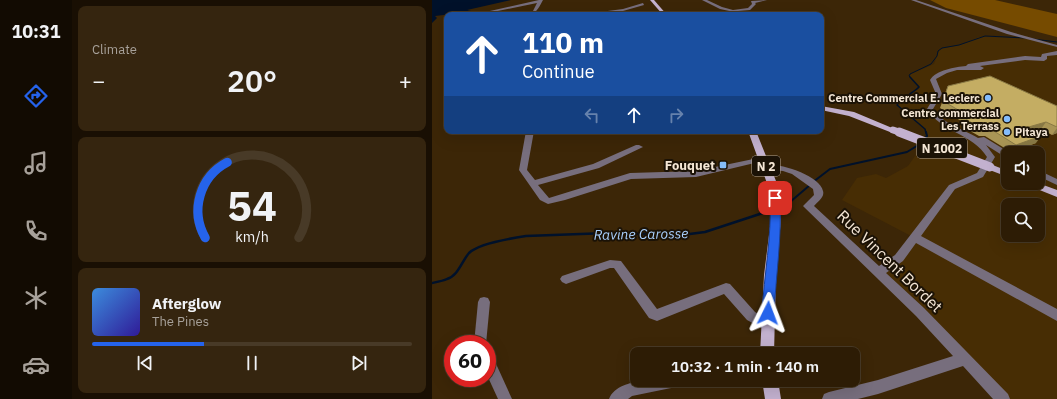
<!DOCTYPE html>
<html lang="en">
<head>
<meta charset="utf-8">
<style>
  :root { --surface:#2d1c05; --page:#35250f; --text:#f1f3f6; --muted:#a7a19a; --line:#483a27; --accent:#2563eb }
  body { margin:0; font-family:"IBM Plex Sans",sans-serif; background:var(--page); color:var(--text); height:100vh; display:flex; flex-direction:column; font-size:15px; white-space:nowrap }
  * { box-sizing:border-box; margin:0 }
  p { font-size:13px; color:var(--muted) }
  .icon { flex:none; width:22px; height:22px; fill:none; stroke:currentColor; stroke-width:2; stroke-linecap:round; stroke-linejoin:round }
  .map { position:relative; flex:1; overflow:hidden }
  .sheet { display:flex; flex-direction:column; gap:6px; padding:6px; background:#190f03; width:360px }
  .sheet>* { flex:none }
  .banner { position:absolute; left:12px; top:12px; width:380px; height:122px; border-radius:8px; box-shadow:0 4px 16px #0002,0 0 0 1px var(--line); background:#1a4fa0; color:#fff; overflow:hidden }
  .fabs { position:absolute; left:569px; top:146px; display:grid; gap:8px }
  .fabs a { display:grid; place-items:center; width:44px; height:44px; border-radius:8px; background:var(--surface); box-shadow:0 4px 16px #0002,0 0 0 1px var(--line); font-size:20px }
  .speed { position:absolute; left:12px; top:335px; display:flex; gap:8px; font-size:20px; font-weight:700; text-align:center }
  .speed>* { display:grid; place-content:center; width:52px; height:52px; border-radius:50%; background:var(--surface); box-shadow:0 4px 16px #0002,0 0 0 1px var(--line); line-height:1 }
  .speed .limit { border:6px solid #d22; background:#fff; color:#111 }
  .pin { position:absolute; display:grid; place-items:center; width:34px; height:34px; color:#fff; margin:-17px; border-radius:8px; box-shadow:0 2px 6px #0006 }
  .me { position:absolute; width:44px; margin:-22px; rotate:3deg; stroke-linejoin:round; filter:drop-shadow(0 0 3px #0008) }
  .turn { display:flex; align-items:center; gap:14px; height:84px; padding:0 12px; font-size:18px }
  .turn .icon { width:52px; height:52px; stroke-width:2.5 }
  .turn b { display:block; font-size:28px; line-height:34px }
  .lanes { display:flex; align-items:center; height:38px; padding:0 12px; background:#0003; justify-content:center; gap:20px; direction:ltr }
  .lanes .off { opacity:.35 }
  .big { font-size:30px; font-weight:600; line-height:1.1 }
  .sheet .widget { flex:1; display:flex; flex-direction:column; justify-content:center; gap:6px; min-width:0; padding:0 14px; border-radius:8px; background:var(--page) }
  .sheet .dial { align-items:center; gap:0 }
  .dial svg { height:104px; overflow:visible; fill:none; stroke:var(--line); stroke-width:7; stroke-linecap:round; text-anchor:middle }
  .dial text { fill:var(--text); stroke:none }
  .song { display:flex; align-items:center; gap:12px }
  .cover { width:48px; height:48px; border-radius:6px; background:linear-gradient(135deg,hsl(210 70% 55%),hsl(250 70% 35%)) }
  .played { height:4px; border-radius:2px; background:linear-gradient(90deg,var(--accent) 35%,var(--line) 35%) }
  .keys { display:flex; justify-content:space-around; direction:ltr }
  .heat { display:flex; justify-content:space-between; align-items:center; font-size:22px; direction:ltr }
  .trip { position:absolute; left:198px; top:347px; width:230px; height:40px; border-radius:8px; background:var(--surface); box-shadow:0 4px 16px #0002,0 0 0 1px var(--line); font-weight:600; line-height:40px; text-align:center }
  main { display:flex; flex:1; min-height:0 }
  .menu { display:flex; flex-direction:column; width:72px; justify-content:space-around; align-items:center; background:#120b02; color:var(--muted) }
  .menu .icon { width:28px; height:28px }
  .menu .on { color:var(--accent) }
  .menu b { font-size:18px; color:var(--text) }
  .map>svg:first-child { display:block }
</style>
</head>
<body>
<main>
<nav class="menu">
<b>10:31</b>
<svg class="icon on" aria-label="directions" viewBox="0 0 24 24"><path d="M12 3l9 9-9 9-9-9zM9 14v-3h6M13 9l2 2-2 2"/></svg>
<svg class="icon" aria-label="music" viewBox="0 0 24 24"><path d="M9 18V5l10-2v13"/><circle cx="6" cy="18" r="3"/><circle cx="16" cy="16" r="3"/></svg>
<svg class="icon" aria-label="phone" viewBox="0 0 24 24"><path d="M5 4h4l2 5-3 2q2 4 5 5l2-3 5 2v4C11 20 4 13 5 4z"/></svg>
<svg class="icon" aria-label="climate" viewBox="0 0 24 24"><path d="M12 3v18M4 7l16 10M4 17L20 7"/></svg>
<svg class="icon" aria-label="car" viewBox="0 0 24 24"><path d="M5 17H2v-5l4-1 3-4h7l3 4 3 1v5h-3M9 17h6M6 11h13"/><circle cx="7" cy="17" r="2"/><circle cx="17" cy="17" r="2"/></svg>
</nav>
<section class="sheet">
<div class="widget"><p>Climate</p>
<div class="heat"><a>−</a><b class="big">20°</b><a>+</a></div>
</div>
<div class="widget dial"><svg viewBox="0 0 100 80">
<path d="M14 69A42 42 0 1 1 86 69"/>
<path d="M14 69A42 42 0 0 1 31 11" stroke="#2563eb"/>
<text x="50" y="56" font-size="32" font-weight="700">54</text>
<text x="50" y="72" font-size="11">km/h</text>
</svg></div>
<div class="widget">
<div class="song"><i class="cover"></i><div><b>Afterglow</b><p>The Pines</p></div></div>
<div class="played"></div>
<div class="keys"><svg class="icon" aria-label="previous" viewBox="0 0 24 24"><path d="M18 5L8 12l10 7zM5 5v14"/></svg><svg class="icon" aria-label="pause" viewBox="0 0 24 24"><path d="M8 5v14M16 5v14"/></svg><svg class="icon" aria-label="next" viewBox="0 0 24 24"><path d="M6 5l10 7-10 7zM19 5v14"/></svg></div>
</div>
</section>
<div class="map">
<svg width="625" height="399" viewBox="0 0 625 399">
  <rect width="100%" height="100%" fill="#3c2607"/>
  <path fill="#472d04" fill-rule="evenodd" d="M559,36L597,39L625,47V399H570L446,272L483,238L410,200L425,178L444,174L454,178L476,166L493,142L496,136L493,129L467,106L468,101L479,96L488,87L478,76L479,74L502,64L507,51L511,48L528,45L547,37ZM576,153H606V183H576ZM576,205H606V235H576Z"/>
  <path fill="#764b00" d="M498,0H563L625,14V37L514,8Z"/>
  <path fill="#00112a" d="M0,0H79L35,10L39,11L36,12L3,16L5,18L0,23Z"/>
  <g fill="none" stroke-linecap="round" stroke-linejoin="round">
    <g stroke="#00112a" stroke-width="1">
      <path d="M601,39L625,42"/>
      <path d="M479,78L477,76L478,74L499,64L505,56L506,51L510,48L527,45L553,36L594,38"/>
    </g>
    <path stroke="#00112a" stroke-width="1.5" d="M478,77L487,87C481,93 469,98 465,105L493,129L494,133"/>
    <g stroke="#00112a" stroke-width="2">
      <path d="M492,139L495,136L494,132"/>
      <path d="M381,182L398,169L475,152L488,144"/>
      <path d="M358,202L378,185"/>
    </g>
    <g stroke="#00112a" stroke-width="2.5">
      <path d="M346,208L359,201"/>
      <path d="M0,283C5,282 11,281 15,279C26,276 30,261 37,253C46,244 81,238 94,236L176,233L250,235L273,232L340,210"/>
    </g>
    <g fill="#776e7d" fill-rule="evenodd">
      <path d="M107,0H111C106,9 104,15 92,15L101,11L105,3L51,14L49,13Z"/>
      <path d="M270,0H275L290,7L301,10L316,8L320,4L319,1L335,0L323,3L324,4L318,10L306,11L308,15H304L302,12L288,9Z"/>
      <path d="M479,0H484L579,32L625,45V47L575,34Z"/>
      <path d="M211,3L212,5L191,11L145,15L191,9Z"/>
      <path d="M625,51V55L615,56V59L612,61L593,60L548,66L552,68L549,70H525L515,73L504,79L510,94L501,109C511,124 531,129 546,138L552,137L578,153H576V157H573L554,145L563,157L551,177L523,189L489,236L625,309V321L484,243L471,261L454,273L492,308L576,394L578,399H561L531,366L446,394L426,399H390L392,394L397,392L446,380L521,356L484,316L373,208L371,206L382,195L381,189L360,174L351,171L331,169L330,167L331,165C345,162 388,175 391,191C393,197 385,202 382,206L447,266L463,255L517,185L545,173L555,157C541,134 509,132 495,109L504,94L498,80C504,70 523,67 534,66L536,64L593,56L609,57L610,54Z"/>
      <path d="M41,131H51L47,133Z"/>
      <path d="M94,131H102L95,170L103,180L161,164L204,145H207L211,147L167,168L106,185L117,198L198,173L264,171L331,157L335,159L331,161L264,177L199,179L133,200L116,204L108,200L87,170Z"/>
      <path d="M606,170L625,179V185L606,176Z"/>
      <path d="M178,260L189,261L225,309L294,283L298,284L323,312L339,321L341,325L339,329L335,331L315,320L292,294L225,321L217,318L182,268H178L134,284L130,282L128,279L130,276Z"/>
      <path d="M52,297L56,298L58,302L54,344H42L46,302L48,298Z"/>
      <path d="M55,353L60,355L80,399H66L55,375Z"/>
      <path d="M211,380H251L249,385L244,387L200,396L196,399H177C182,386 198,383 211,380Z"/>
    </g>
    <g fill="#c3b1cf" fill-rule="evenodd">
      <path d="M218,0H222L235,15H231Z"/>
      <path d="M389,106L422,112L465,130L464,132H458L417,116L389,110Z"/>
      <path d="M316,131H324L346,186L348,198L349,219L344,275L342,354H328L332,275L339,219L338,198L336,186Z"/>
      <path d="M558,164L576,171V177L555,169L553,167L555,165Z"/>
      <path d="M593,183H606L625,190V197L595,185Z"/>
      <path d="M330,380H346L349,399H333Z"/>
    </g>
    <path stroke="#c3b1cf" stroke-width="7" d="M461,130L470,133"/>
    <path stroke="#c3b1cf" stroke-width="9" d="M467,132L558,167"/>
  </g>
  <path fill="#a99555" d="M516,86L625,106V133L620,135L609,129L600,131L604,143L579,152L553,136H547L531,127L529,121L508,108Z"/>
  <g fill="#897945">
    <path d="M614,122L609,129L588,135L593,128Z"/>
    <path d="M625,128V133L620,135Z"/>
    <path d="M609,136L604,143L579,152L584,145Z"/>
  </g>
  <path fill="#c4ad63" stroke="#897945" d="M558,76L625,106V127L614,122L593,128L609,136L584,145L557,128L551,129L535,120L533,114L511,101L516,86Z"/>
  <path fill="#2563eb" stroke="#184099" d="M343,195L348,198C350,236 344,275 342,313L340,317L336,319L331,317L330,313C332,275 340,236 338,198Z"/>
  <g fill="#84bcfb" stroke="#1b1206" stroke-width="1.5">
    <circle cx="556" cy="98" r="4"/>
    <circle cx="575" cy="119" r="4"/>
    <circle cx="575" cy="132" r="4"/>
    <rect x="287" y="161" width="8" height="8" rx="2"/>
  </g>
  <g text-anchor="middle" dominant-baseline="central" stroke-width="4" stroke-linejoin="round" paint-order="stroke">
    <g font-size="11" font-weight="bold" fill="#f4e6d5" stroke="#1b1206" text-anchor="end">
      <text x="548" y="98">Centre Commercial E. Leclerc</text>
      <text x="567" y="113">Centre commercial<tspan x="567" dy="13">Les Terrass</tspan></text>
      <text x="583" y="132" text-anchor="start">Pitaya</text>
    </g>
    <g fill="#1b1206" stroke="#b3a697" stroke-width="1">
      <rect x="485" y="138" width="50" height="20" rx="3"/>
      <rect x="320" y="156" width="28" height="20" rx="3"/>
    </g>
    <g font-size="12" font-weight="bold" fill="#f4e6d5">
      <text x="510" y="148">N 1002</text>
      <text x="334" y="166">N 2</text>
    </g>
    <g font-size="13" font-weight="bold" fill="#f4e6d5" stroke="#1b1206" text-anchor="end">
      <text x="283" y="165">Fouquet</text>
    </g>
    <g font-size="14" font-style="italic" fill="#a9d0fe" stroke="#1b1206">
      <text transform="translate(209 234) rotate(-1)">Ravine Carosse</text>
    </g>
    <g font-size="16" fill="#f4e6d5" stroke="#1b1206">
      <text transform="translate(458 261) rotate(44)">Rue Vincent Bordet</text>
    </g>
  </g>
</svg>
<div class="fabs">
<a><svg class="icon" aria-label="sound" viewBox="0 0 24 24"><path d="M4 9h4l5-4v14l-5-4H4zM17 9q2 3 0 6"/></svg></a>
<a><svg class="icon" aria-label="search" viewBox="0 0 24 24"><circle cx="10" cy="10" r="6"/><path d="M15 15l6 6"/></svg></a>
</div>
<div class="speed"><div class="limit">60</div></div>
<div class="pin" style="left:343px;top:198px;background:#d93025"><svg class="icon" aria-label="arrive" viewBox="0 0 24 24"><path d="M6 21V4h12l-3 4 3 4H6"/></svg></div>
<svg class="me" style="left:336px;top:313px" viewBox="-20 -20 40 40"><path d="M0-17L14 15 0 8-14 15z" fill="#2563eb" stroke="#fff" stroke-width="4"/></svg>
<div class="trip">10:32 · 1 min · 140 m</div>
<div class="banner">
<div class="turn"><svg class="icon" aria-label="ahead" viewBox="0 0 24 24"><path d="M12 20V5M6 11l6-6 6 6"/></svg><div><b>110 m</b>Continue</div></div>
<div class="lanes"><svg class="icon off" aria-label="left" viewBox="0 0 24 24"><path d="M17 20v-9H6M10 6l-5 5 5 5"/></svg><svg class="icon" aria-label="ahead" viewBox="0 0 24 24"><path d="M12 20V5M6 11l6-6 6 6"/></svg><svg class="icon off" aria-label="right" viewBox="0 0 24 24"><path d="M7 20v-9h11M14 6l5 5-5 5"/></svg></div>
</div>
</div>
</main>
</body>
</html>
